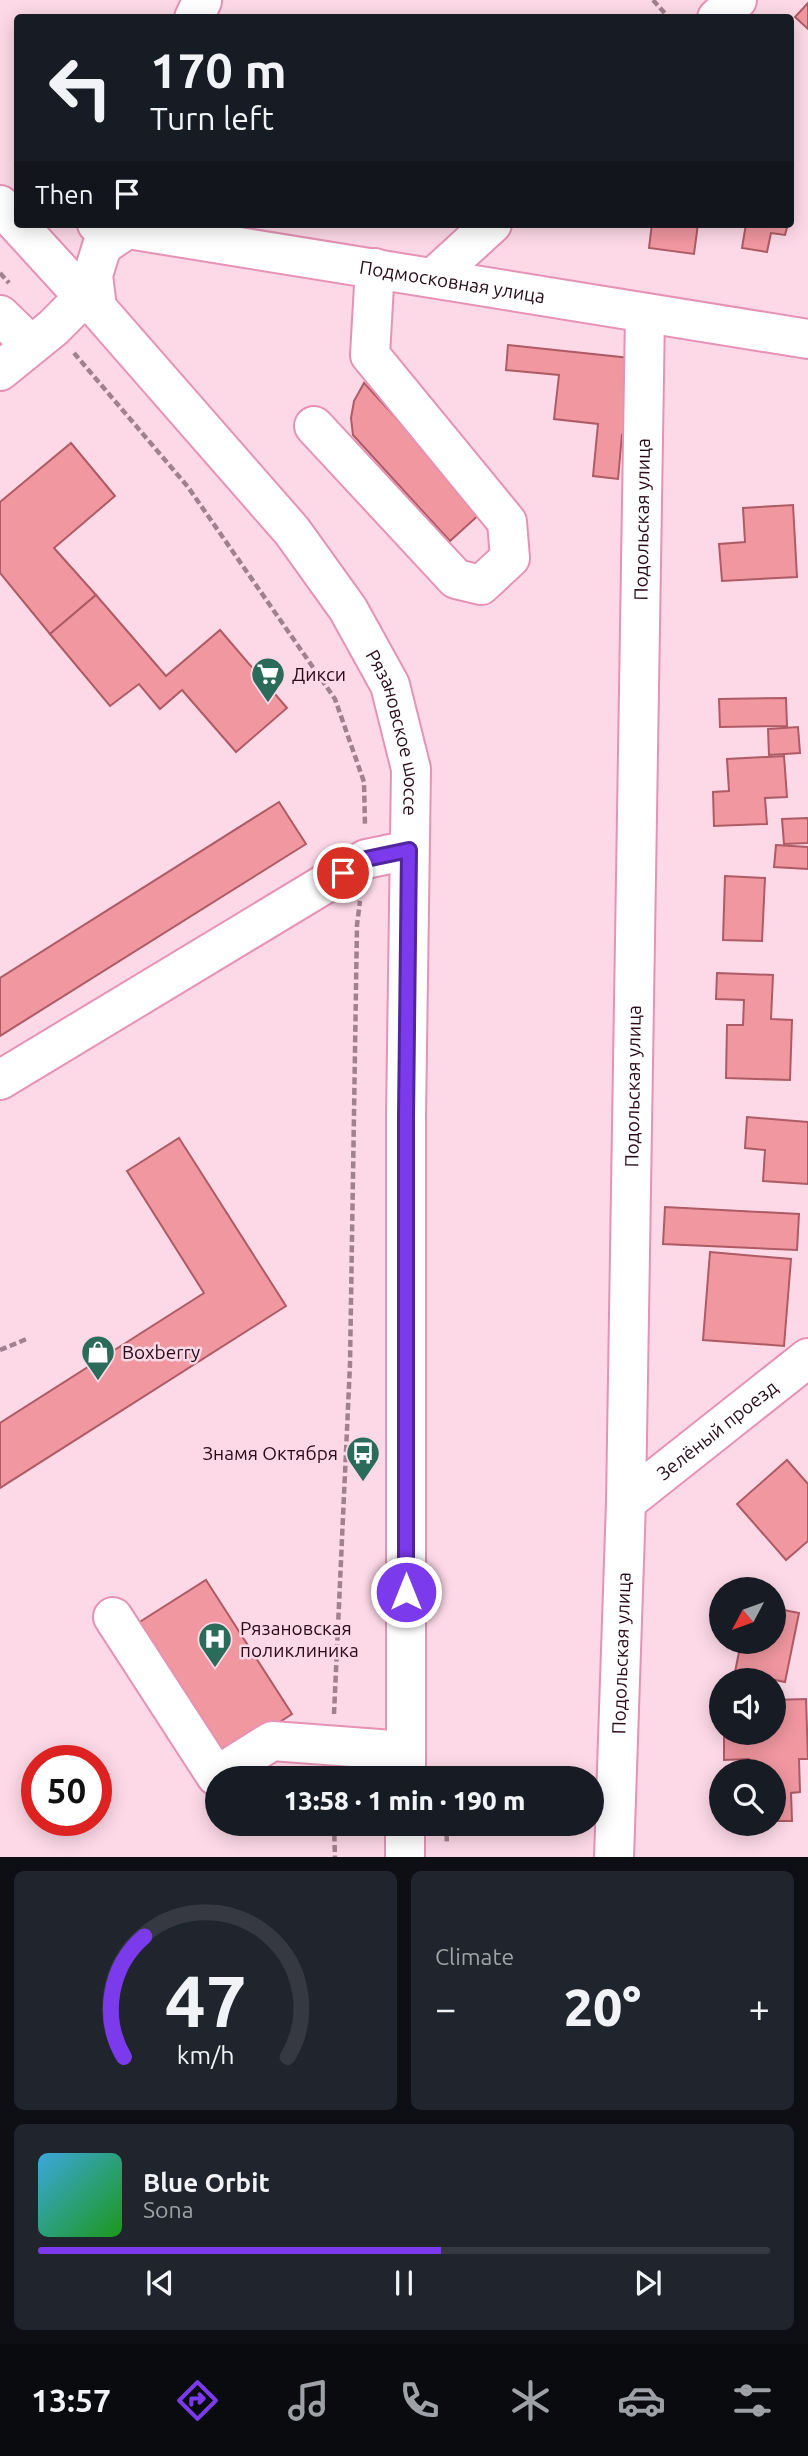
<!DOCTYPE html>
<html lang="en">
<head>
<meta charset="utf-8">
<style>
  :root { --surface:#171b24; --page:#20242c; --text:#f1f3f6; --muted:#9ea1a6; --line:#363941; --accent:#7c3aed }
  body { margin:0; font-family:Ubuntu,sans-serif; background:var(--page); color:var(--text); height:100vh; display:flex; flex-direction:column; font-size:26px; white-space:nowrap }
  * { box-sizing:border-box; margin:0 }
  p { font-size:23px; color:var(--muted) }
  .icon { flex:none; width:38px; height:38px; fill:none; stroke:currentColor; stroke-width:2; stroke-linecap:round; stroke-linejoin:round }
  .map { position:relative; height:1857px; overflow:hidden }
  .panel { display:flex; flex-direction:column; gap:14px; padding:14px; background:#0d0f14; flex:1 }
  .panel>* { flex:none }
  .banner { position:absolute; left:14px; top:14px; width:780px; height:214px; border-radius:7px; box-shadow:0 4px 18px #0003; background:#171b24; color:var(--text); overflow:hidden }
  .needle { width:46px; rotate:229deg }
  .controls { position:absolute; left:709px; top:1577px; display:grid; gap:14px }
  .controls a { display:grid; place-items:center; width:77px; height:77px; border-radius:50%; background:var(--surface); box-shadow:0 4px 18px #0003; font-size:35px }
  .speed { position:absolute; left:21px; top:1745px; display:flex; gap:14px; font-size:35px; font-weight:700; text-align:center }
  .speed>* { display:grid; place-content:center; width:91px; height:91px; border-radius:50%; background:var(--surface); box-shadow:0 4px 18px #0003; line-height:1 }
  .speed .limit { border:10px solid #d22; background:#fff; color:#111 }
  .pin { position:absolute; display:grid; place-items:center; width:60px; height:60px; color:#fff; margin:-30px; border:4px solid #fff; border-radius:50%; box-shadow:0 2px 7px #0007 }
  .me { position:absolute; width:77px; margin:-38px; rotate:0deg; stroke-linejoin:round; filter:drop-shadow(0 0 5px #0008) }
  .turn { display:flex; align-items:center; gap:24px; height:147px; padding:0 21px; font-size:32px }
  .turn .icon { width:91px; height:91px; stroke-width:2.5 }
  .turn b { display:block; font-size:49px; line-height:60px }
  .then { display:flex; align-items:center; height:66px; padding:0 21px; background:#0003; gap:14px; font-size:26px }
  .big { font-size:52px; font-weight:800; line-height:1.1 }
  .panel .tile { flex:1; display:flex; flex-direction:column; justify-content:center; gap:10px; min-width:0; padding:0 24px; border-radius:10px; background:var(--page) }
  .panel .dial { align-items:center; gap:0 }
  .dial svg { height:182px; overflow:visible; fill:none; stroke:var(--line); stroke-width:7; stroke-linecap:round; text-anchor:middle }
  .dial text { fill:var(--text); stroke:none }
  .song { display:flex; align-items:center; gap:21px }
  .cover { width:84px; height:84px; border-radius:10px; background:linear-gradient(135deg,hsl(200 70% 55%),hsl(120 70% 35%)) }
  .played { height:7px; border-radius:4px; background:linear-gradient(90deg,var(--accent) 55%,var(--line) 55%) }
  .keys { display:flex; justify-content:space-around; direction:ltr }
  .heat { display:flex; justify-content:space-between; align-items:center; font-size:38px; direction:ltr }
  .panel .tiles { flex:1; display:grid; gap:14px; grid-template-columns:1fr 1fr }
  .tile:last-child { grid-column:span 2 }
  .trip { position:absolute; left:205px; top:1766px; width:399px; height:70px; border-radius:35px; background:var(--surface); box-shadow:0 4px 18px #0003; font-weight:800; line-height:70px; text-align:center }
  .tab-bar { display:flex; height:112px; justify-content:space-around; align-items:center; background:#090b0e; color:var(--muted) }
  .tab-bar .icon { width:49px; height:49px }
  .tab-bar .active { color:var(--accent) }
  .tab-bar b { font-size:32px; color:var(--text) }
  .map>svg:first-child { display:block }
</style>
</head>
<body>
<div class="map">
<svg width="808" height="1858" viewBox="0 0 808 1858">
  <rect width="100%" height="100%" fill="#fdd9e7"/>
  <g fill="#f197a0" stroke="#ae5b65" stroke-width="2">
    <path d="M808,3V29L795,17Z"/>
    <path d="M652,224H698L694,254L649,248Z"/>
    <path d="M746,224H788L785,235L771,233L767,252L742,248Z"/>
    <path d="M508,345L630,358L634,437L622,435L618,479L593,476L598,424L554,419L559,375L506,370Z"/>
    <path d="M364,383L482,512L450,541L353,435L351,418L354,401Z"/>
    <path d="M71,443L115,496L54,548L96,595L50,634L0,573V502Z"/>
    <path d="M793,505L797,577L722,581L719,544L745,542L743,508Z"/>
    <path d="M96,595L166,676L220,630L287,708L236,752L182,690L160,709L139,684L110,706L50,634Z"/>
    <path d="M786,698L787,726L720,727L719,699Z"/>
    <path d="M798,727L800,753L769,755L768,729Z"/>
    <path d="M784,756L787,797L765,798L767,824L714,826L713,792L729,791L727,759Z"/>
    <path d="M279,802L306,844L0,1036V978Z"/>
    <path d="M808,818V843L784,844L782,819Z"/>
    <path d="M776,845L808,847V869L774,867Z"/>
    <path d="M725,876L765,878L762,941L723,940Z"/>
    <path d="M717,973L773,975L771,1019L792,1020L790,1080L726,1078L727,1025H743L744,1000L716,999Z"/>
    <path d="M747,1117L808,1122V1184L763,1181L765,1150L745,1148Z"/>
    <path d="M179,1138L286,1306L0,1488V1423L204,1293L127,1171Z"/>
    <path d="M665,1207L799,1214L797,1250L663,1244Z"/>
    <path d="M710,1252L791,1259L784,1346L703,1340Z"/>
    <path d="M787,1460L808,1484V1541L786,1560L737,1504Z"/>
    <path d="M206,1580L292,1714L225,1758L138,1623Z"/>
    <path d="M774,1608L799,1613L785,1682L735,1672L741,1642H774Z"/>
    <path d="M806,1699L808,1759H799L800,1792L791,1793L792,1821H774V1771H749V1759L724,1760V1732H774V1700Z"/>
  </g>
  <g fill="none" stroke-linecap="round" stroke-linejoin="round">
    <g stroke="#e692b5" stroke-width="42">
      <g id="minor">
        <path d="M194,18L202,1"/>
        <path d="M717,18L737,0"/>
        <path id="s1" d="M97,224L808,339"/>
        <path d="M434,277L492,224"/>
        <path d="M97,308L93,275L102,246L127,229"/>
        <path d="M0,315L31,345"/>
        <path d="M0,371L53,328L84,297"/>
        <path d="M314,426L456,579L481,585L510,558L507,522L370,355L375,268"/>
        <path d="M0,1080L366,859L409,850"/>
        <path id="s2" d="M626,1502L808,1358"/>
        <path d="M113,1617L216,1776L272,1741L406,1751"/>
        <path id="s3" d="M614,1858L626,1502L645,314"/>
      </g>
    </g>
    <g stroke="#e692b5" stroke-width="42">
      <g id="major">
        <path id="s4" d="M0,205L84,297L97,308L292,531L348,609L390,685L411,769L406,1117V1778"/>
        <path d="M405,1858V1824"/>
      </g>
    </g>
    <g stroke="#a2818f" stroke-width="4.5" stroke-dasharray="7 3.5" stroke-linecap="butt">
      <path d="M653,0L669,18"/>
      <path d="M0,273L9,283"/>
      <path d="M74,353L188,487L335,699L364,782L365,826"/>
      <path d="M0,1350L29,1338"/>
      <path d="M334,1714L350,1364L357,925L360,901"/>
      <path d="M334,1824L335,1858"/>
      <path d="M446,1824L447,1844"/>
    </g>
    <use href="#minor" stroke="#fff" stroke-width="38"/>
    <use href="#major" stroke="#fff" stroke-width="38"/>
  </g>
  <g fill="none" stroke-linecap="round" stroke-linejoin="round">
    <g stroke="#51269a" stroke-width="18">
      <path id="route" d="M343,873L366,859L409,850L406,1117V1592"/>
    </g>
    <use href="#route" stroke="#7c3aed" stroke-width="12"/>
  </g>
  <defs>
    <g id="supermarket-pin" transform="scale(1.75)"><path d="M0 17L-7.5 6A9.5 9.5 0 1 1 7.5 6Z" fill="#2a6b5a" stroke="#fdd9e7"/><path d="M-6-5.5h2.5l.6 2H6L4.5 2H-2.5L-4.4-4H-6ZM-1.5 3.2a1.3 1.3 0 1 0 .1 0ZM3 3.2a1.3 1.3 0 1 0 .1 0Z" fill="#fff"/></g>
    <g id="shop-pin" transform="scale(1.75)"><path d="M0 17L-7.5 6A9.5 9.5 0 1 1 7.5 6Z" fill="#2a6b5a" stroke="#fdd9e7"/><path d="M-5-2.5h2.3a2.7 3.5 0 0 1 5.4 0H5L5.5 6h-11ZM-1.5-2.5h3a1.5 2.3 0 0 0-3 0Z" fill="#fff"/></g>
    <g id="bus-pin" transform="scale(1.75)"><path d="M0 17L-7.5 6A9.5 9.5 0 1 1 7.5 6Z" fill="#2a6b5a" stroke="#fdd9e7"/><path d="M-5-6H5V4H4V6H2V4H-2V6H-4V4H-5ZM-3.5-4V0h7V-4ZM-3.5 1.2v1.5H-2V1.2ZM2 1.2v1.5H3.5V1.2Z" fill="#fff"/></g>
    <g id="hospital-pin" transform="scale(1.75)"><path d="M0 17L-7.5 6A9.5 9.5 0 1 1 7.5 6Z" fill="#2a6b5a" stroke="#fdd9e7"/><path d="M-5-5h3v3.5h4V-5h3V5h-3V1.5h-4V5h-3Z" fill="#fff"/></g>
  </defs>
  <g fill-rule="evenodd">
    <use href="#supermarket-pin" x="268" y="674"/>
    <use href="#shop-pin" x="98" y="1352"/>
    <use href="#bus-pin" x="363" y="1453"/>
    <use href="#hospital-pin" x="215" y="1639"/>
  </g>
  <g text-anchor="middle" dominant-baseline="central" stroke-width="5" stroke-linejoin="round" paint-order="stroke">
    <g font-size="19" fill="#2a0b1a" stroke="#fdd9e7">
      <text stroke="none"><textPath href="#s1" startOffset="360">Подмосковная улица</textPath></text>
      <text stroke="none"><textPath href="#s3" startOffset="1339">Подольская улица</textPath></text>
      <text stroke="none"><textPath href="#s4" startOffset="668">Рязановское шоссе</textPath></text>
      <text stroke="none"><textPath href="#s3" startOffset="772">Подольская улица</textPath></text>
      <text stroke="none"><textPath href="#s2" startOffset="116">Зелёный проезд</textPath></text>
      <text stroke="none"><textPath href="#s3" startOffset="205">Подольская улица</textPath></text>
    </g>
    <g font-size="19" fill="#2a0b1a" stroke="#fdd9e7" text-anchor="start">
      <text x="292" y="674">Дикси</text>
      <text x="122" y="1352">Boxberry</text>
      <text x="338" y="1453" text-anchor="end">Знамя Октября</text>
      <text x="240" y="1628">Рязановская<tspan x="240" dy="22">поликлиника</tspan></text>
    </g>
  </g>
</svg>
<div class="controls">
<a><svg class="needle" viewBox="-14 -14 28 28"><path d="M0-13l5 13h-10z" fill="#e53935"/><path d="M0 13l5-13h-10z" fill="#9ea1a6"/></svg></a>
<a><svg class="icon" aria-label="sound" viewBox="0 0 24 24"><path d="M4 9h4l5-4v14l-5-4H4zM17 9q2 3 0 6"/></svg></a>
<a><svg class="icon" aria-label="search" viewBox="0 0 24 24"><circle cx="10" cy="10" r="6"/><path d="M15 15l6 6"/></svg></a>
</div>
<div class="speed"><div class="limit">50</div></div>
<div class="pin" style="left:343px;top:873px;background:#d93025"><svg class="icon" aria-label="arrive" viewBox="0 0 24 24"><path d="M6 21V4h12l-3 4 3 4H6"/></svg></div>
<svg class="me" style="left:406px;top:1592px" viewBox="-20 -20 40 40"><circle r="17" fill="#7c3aed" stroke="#fff" stroke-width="3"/><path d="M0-11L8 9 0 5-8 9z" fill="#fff"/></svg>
<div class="trip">13:58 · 1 min · 190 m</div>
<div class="banner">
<div class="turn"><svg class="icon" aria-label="left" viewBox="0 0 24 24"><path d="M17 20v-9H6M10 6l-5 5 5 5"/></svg><div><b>170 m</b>Turn left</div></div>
<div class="then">Then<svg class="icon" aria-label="arrive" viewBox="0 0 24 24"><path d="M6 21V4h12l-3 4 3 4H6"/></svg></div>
</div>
</div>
<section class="panel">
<div class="tiles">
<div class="tile dial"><svg viewBox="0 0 100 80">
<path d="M14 69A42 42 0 1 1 86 69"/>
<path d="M14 69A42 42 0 0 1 23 16" stroke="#7c3aed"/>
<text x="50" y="56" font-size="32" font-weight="700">47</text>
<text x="50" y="72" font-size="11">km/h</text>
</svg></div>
<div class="tile"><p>Climate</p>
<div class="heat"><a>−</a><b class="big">20°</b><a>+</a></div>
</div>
<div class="tile">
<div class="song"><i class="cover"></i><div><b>Blue Orbit</b><p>Sona</p></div></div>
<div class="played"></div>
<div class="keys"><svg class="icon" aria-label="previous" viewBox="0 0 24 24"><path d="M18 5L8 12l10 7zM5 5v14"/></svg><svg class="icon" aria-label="pause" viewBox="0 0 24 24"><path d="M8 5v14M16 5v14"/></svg><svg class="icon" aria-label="next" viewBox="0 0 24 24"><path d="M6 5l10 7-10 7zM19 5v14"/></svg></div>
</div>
</div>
</section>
<nav class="tab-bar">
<b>13:57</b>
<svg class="icon active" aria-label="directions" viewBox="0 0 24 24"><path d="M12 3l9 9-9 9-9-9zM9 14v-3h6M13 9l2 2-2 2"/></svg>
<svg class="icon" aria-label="music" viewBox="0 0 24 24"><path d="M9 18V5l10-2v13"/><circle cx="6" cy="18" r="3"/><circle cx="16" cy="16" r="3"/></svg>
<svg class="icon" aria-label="phone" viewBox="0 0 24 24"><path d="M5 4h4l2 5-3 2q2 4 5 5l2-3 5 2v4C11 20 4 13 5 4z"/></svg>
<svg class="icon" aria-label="climate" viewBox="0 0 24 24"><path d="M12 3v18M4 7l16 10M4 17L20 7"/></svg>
<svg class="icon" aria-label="car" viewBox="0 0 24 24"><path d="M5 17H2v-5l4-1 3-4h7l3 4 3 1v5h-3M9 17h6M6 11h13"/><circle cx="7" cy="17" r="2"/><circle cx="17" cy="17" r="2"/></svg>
<svg class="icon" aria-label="filters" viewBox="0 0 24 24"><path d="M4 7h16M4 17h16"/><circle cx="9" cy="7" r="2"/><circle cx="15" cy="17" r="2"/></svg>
</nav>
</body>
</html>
